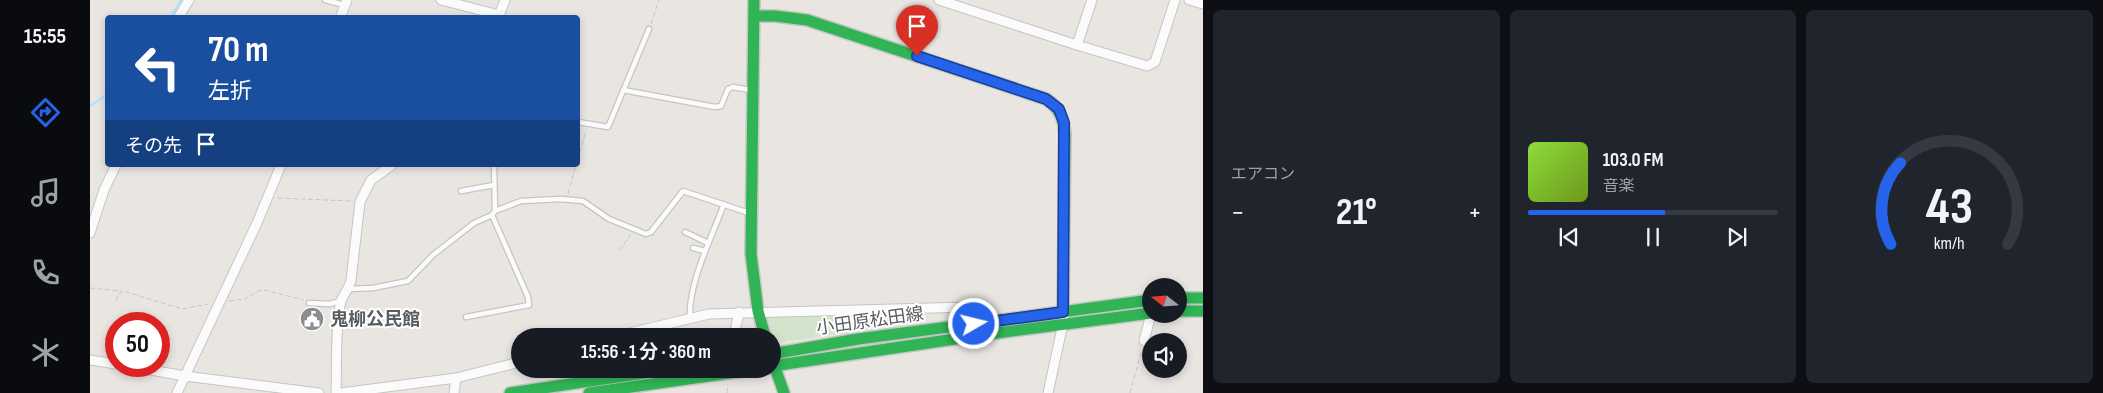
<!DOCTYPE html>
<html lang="ja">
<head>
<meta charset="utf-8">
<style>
  :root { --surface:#171b24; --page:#20242c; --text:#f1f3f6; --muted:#9ea1a6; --line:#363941; --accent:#2563eb }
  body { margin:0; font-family:"Sofia Sans Condensed","Noto Sans JP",sans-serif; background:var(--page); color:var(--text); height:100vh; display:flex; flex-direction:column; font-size:19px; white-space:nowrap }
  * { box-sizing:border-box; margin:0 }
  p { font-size:16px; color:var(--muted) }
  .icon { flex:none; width:28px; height:28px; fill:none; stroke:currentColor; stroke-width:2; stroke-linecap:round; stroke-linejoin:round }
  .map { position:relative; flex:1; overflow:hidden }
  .sheet { display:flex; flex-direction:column; gap:10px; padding:10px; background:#0d0f14; width:900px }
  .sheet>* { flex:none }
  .hud { position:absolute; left:15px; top:15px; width:475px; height:152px; border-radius:5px; box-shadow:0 2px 8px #0003; background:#1a4fa0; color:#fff; overflow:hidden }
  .needle { width:32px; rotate:287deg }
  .controls { position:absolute; left:1052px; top:278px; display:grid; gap:10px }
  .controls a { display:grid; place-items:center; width:45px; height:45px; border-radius:50%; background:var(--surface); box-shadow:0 2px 8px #0003; font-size:25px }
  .speed { position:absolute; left:15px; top:312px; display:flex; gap:10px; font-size:25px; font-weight:700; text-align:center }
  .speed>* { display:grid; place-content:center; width:65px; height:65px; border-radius:50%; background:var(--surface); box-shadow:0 2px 8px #0003; line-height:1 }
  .speed .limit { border:8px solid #d22; background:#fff; color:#111 }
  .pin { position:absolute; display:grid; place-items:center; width:42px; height:42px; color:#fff; margin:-51px -21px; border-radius:50% 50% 50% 0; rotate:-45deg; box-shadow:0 0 5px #0007 }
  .pin .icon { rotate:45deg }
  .me { position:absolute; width:55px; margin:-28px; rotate:82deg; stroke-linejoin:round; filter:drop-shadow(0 0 4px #0008) }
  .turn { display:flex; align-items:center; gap:18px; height:105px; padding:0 20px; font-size:22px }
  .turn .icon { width:65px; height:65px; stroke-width:2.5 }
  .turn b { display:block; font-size:35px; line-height:42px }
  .then { display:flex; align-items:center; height:48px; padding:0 20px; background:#0003; gap:10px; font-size:19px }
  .big { font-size:38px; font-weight:700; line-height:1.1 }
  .sheet .card { flex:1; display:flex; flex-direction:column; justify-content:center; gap:8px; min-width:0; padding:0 18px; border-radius:8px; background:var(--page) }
  .sheet .dial { align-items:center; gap:0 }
  .dial svg { height:130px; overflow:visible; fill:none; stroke:var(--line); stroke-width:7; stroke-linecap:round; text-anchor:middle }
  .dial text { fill:var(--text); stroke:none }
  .song { display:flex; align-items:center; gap:15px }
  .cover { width:60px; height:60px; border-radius:8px; background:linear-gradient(135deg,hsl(90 70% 55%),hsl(80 70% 35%)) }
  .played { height:5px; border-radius:2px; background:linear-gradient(90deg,var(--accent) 55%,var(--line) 55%) }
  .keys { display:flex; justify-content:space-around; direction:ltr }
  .heat { display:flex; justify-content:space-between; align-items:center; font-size:28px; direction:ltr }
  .sheet .tiles { flex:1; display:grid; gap:10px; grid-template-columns:repeat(3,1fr) }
  .trip { position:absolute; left:421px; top:328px; width:270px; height:50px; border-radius:25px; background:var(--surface); box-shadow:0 2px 8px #0003; font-weight:700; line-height:50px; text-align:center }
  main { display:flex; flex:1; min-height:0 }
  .menu { display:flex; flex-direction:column; width:90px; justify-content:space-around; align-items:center; background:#090b0e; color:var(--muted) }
  .menu .icon { width:35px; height:35px }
  .menu .selected { color:var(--accent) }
  .menu b { font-size:22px; color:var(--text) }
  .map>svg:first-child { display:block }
</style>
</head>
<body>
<main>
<nav class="menu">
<b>15:55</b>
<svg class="icon selected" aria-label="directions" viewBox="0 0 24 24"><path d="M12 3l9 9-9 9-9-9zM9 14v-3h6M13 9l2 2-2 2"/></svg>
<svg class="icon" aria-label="music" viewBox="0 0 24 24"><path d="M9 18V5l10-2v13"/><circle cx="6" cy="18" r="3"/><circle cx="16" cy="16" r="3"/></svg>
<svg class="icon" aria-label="phone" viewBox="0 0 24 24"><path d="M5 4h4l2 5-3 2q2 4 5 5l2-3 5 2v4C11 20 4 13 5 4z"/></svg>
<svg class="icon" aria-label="climate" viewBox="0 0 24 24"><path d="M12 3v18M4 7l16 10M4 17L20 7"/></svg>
</nav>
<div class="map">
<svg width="1113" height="393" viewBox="0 0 1113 393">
  <rect width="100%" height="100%" fill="#e9e6e2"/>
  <path fill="#d2e5cc" d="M831,314V322L692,342L680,336L676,317Z"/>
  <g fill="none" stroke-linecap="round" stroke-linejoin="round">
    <g stroke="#b2e4f6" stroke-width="2.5">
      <path d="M80,18L91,0"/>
      <path d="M0,106L18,94"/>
    </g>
    <g stroke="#c5c5c4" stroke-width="7">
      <g id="lane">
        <path d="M235,0L255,5"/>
        <path d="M533,90L625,107L631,106L638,89L643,87L660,90"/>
        <path d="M488,122L518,127L559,29"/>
        <path d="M404,165L405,211"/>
        <path d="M371,191L404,185"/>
        <path d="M595,232L618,243"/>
        <path d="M603,248L615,251"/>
        <path d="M259,289L283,288L318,281L343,255L384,223L402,215L405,211L431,201L471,199L493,201L519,219L556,234L561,232L593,191L659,213"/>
        <path d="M219,303L240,304L250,301"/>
        <path d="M376,317L439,305L438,297L402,215"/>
        <path d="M600,318C598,283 622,237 634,204"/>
      </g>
    </g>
    <g stroke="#c5c5c4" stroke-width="11">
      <g id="street">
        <path d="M351,0L409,15"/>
        <path d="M849,0L987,45L1002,0"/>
        <path d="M1099,0L1113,4"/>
        <path d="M88,18L99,0"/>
        <path d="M250,18L257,0"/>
        <path d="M408,18L415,0"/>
        <path d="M987,45L1057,66L1065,62L1085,0"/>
        <path d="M0,233L14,190L26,165"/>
        <path d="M527,336L619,314L879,307L884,324"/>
        <path d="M644,336L649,312"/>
        <path d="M1054,341L1061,314"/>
        <path d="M0,360L26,364"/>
        <path d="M38,366L95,376L229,393"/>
        <path d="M87,393L167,223L191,165"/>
        <path d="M246,393C247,368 245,324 251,301C254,294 259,288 261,280L270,202L281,180L302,165"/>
        <path d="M251,393L366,378L430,362"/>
        <path d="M364,393L366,378"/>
        <path d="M958,393L974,319"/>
      </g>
    </g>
    <g stroke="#c5c5c4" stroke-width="14">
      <g id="fast">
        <path d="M664,0L661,254L668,311L675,336"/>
        <path d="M664,16H685L717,20L956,99C970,108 974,119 975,135L973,312"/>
        <path d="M1089,298H1113"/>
        <path d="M1089,311H1113"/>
        <path d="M682,354L768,339L1061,300"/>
        <path d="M682,359L694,393"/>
        <path d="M682,366L899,334L1061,313"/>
        <path d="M420,393L581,369"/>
        <path d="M499,393L668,369"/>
      </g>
    </g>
    <g stroke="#c2c7c4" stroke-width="1" stroke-dasharray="5 2.5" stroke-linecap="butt">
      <path d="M561,24L569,0"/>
      <path d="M488,160L496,130"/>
      <path d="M478,194L486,165"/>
      <path d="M188,198L261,201"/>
      <path d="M530,250L541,234"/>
      <path d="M0,288L31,291"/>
      <path d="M26,301L28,295L33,291L92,309L118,304"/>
      <path d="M139,301L155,299L168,291L174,290L214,300"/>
      <path d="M637,393L638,384"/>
      <path d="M1040,393L1052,349"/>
    </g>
    <use href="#lane" stroke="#fcfbfb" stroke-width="4.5"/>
    <use href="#street" stroke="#fcfbfb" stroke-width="9"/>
    <use href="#fast" stroke="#30b455" stroke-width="11"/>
  </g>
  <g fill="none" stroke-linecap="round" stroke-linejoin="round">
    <g stroke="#184099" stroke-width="12">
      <path id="route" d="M827,56L956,99L969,109L974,123L973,312L884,324"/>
    </g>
    <use href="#route" stroke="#2563eb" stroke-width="9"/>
  </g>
  <defs>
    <g id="civic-disc" transform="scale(1.25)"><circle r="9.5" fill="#8b8d8e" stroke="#fff"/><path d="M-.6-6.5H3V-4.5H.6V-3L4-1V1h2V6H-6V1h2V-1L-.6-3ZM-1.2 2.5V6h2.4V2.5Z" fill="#fff"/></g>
  </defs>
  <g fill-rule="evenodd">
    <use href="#civic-disc" x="222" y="319"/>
  </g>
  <g text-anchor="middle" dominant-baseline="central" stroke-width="4" stroke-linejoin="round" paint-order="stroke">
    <g font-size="18" font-weight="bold" fill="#585d60" stroke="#fff" text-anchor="start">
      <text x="240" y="319">鬼柳公民館</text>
    </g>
    <g font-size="18" fill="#585d60" stroke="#fff">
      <text transform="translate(780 321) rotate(-8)">小田原松田線</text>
    </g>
  </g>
</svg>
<div class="controls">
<a><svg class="needle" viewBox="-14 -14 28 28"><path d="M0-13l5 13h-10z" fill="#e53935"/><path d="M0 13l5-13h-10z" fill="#9ea1a6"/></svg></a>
<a><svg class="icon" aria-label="sound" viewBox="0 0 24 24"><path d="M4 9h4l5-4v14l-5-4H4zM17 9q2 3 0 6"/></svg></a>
</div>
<div class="speed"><div class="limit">50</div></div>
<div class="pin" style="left:827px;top:56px;background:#d93025"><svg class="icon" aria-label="arrive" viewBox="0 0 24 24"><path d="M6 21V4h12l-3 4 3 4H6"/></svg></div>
<svg class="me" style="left:884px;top:324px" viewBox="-20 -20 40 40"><circle r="17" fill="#2563eb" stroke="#fff" stroke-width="3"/><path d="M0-11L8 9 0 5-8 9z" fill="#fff"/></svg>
<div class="trip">15:56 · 1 分 · 360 m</div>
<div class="hud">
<div class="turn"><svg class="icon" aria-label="left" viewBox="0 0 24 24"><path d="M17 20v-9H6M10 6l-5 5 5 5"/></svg><div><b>70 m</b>左折</div></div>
<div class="then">その先<svg class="icon" aria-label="arrive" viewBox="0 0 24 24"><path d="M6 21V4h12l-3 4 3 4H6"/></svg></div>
</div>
</div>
<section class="sheet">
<div class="tiles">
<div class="card"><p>エアコン</p>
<div class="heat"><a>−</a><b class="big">21°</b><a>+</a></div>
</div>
<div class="card">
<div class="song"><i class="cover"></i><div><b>103.0 FM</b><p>音楽</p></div></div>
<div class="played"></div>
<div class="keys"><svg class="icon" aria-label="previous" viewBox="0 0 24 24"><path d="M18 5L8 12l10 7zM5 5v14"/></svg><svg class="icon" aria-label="pause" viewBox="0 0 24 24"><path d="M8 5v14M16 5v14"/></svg><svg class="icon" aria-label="next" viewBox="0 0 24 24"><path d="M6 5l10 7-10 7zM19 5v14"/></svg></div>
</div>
<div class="card dial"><svg viewBox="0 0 100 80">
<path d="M14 69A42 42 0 1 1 86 69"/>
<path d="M14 69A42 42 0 0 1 20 19" stroke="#2563eb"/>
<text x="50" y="56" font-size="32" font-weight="700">43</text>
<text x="50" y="72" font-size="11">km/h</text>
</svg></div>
</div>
</section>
</main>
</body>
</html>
